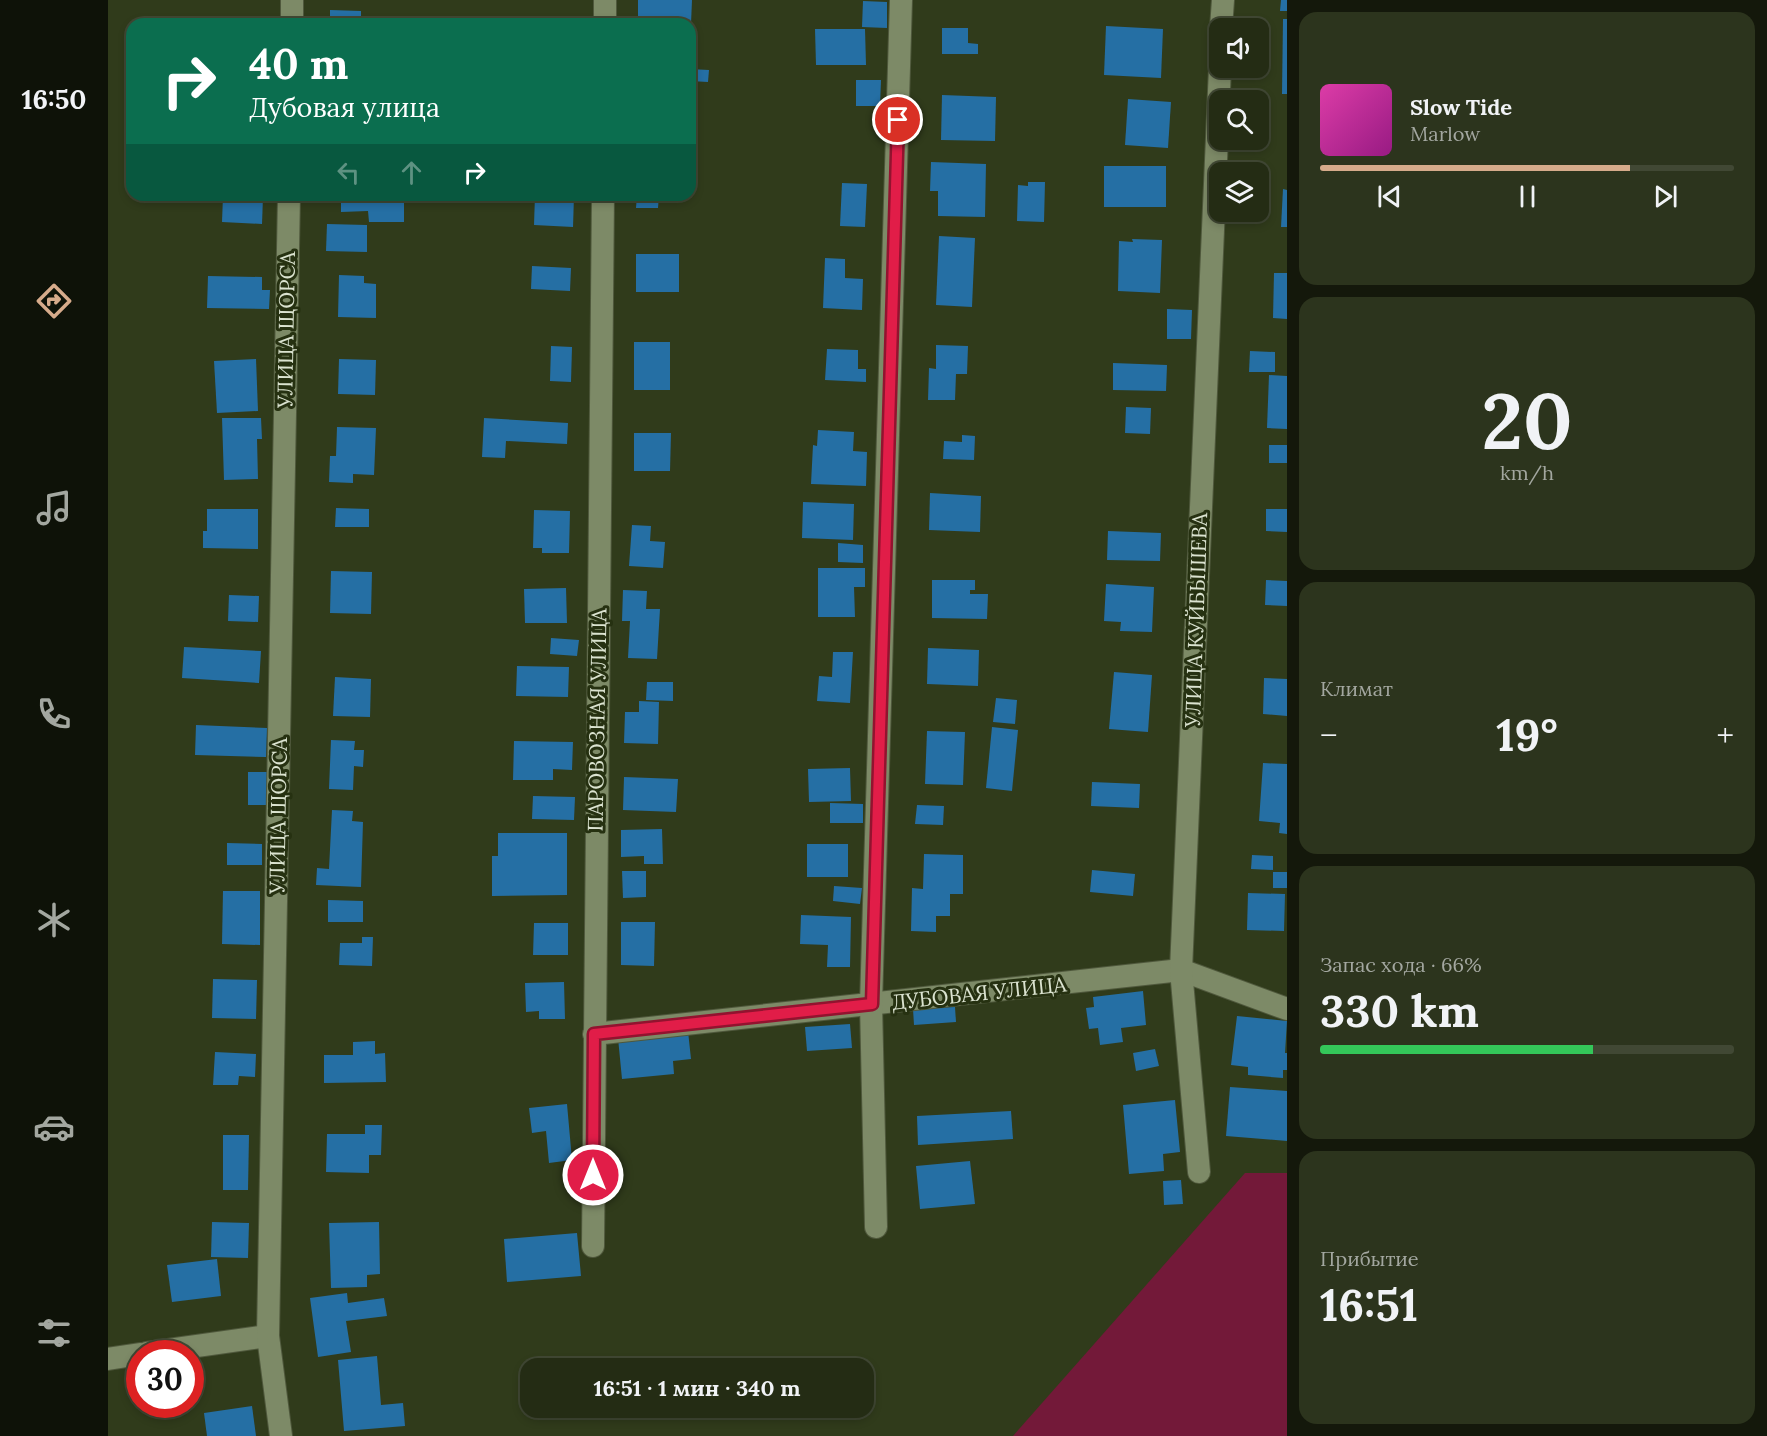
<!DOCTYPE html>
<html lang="ru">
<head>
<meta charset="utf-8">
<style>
  :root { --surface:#242c14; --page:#2c341d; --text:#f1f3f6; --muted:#a3a7a0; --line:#414834; --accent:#d6ab8b }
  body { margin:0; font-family:Lora,serif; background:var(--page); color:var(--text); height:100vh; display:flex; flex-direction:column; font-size:22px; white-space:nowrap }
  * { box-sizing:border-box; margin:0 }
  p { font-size:20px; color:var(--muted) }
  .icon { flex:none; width:33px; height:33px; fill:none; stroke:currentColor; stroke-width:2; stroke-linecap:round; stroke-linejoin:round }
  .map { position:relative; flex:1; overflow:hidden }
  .side { display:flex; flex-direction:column; gap:12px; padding:12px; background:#14180b; width:480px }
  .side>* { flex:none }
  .guide { position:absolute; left:18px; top:18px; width:570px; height:183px; border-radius:18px; box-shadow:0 3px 9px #0003,0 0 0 2px var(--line); background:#0b6e4f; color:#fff; overflow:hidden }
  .tools { position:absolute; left:1101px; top:18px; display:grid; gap:12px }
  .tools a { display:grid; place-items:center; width:60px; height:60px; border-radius:12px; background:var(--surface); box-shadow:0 3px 9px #0003,0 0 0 2px var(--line); font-size:30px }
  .speed { position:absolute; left:18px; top:1340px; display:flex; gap:12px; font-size:30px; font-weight:700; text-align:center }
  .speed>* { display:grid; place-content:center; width:78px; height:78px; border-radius:50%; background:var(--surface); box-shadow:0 3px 9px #0003,0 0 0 2px var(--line); line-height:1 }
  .speed .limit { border:9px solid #d22; background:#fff; color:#111 }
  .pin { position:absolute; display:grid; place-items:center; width:51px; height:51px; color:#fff; margin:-26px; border:3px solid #fff; border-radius:50%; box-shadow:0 2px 6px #0007 }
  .me { position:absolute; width:66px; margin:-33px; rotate:0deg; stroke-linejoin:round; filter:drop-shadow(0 0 4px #0008) }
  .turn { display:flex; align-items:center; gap:21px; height:126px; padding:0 24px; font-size:27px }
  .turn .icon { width:78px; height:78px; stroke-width:2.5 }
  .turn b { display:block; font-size:42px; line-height:51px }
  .lanes { display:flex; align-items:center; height:57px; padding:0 24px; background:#0003; justify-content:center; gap:30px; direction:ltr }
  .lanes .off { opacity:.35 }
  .big { font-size:45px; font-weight:700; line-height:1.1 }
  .side .widget { flex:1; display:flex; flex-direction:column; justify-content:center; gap:9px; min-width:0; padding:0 21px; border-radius:18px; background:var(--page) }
  .side .dial { align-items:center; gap:0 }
  .dial b { font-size:78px; line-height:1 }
  .song { display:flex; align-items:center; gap:18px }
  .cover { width:72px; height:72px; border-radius:9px; background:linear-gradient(135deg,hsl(320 70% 55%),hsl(310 70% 35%)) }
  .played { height:6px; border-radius:3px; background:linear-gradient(90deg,var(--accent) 75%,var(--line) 75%) }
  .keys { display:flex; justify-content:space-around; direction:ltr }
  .heat { display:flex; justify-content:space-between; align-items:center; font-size:33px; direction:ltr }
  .charge { height:9px; border-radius:4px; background:linear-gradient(90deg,#34c759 66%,var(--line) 0) }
  .trip { position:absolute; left:412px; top:1358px; width:354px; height:60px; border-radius:18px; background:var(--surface); box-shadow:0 3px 9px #0003,0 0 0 2px var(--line); font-weight:700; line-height:60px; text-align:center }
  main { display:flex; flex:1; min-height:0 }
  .dock { display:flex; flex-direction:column; width:108px; justify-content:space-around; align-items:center; background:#0e1208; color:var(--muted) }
  .dock .icon { width:42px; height:42px }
  .dock .on { color:var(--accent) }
  .dock b { font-size:27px; color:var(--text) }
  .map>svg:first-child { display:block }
</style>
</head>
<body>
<main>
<nav class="dock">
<b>16:50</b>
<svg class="icon on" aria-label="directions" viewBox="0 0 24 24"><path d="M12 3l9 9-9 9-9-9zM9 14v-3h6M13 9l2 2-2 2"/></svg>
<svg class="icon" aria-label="music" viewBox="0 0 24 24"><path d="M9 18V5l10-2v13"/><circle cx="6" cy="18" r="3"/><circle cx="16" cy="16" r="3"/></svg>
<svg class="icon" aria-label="phone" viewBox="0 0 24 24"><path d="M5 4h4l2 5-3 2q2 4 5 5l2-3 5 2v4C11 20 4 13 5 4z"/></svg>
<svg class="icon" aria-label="climate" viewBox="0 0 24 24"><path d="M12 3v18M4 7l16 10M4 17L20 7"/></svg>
<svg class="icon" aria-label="car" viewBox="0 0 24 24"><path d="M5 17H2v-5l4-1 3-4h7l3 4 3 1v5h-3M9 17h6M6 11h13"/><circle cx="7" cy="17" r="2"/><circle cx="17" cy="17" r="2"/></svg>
<svg class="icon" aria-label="filters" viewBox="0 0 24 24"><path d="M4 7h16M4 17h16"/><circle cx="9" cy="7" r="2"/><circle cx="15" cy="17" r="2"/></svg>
</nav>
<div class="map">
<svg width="1179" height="1436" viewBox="0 0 1179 1436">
  <rect width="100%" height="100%" fill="#303b1b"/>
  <path fill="#731939" d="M1137,1173H1179V1436H905Z"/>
  <g fill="#256fa4">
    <path d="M530,0H584L583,24H530Z"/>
    <path d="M1173,0H1179V11H1172Z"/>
    <path d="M755,1L779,2V28L754,27Z"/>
    <path d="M222,10L253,11V24H222Z"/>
    <path d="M1175,19H1179V94H1174Z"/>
    <path d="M998,26L1055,29L1053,78L996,75Z"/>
    <path d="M834,28H860V43L870,44V54H834Z"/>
    <path d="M707,29H757L758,65H708Z"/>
    <path d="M582,69L601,70L600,82L582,81Z"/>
    <path d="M748,80H773L772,106H748Z"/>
    <path d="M834,95L888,97L887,141L833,140Z"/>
    <path d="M1020,99L1063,102L1060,148L1017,145Z"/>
    <path d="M823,162L878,164L877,217L830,216V191H822Z"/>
    <rect x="996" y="166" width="62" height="41"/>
    <path d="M920,182H937L936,222L909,221L910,185L920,186Z"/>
    <path d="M734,183L759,184L757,227L732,226Z"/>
    <path d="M1175,189L1179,190V227H1173Z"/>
    <path d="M233,195H296V222H261L260,211L233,212Z"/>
    <path d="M427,195H466L465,227L426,225Z"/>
    <path d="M529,195H551L550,208H528Z"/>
    <path d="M115,196L155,197L154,224L114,222Z"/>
    <path d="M219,224L259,225V252L218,251Z"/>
    <path d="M831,236L867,238L864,307L828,305Z"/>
    <path d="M1024,239L1054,240L1052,293L1010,291L1011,241L1025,242Z"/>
    <rect x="528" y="254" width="43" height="38"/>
    <path d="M717,258L737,259V278L755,279L754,310L715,308Z"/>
    <path d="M424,266L463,268L462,291L423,289Z"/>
    <path d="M1166,273H1179V319L1165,318Z"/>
    <path d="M231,275L256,276V283L268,284V318L230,317Z"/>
    <path d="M100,276L154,277V290H162L161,309L99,308Z"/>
    <path d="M1059,309L1084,310L1083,339H1059Z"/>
    <rect x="526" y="342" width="36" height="48"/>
    <path d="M828,345L860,346L859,374H848L847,400H820L821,368L828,369Z"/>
    <path d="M443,346L464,347L463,382L442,381Z"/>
    <path d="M719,349L750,350V369H758V382L717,380Z"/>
    <path d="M1142,351L1167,352V372H1141Z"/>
    <path d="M148,359L150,411L109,413L106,361Z"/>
    <path d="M231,359L268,360L267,395L230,394Z"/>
    <path d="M1005,363L1059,365L1058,391L1005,390Z"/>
    <path d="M1161,375L1179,376V429L1159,428Z"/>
    <path d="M1018,407L1043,408L1042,434L1017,433Z"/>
    <path d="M114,418H153L154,439H149L150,479L116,480Z"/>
    <path d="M376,418L460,423L459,444L398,441L397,458L374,457Z"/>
    <path d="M229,427L268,428L266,475L245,474V483L221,482L222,456H228Z"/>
    <path d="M710,430L746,432L745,451L759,452L758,486L703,484L705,445L709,446Z"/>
    <path d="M526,433H563L562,471H526Z"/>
    <path d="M854,435L867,436L866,460L835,459L836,441L854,442Z"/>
    <rect x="1161" y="445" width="18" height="18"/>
    <path d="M822,493L873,496L872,532L821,530Z"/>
    <path d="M695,502L746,504L745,540L694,538Z"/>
    <path d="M228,508L261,509V527H227Z"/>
    <path d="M99,509H150V549L95,548V531H99Z"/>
    <path d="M1158,509H1179V532L1158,531Z"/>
    <path d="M426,510L462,511L461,553H434V548H425Z"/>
    <path d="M524,525L543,526L542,541L557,542L555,568L521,566Z"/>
    <path d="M1000,531L1053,533L1052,561L999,560Z"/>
    <path d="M730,543L755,545V563L730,562Z"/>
    <path d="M710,568H757V587H746L747,617H710Z"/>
    <path d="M223,571L264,572L263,614L222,613Z"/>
    <path d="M824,580H867V590H862V594H880L879,619L824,618Z"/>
    <path d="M1158,580L1179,581V606L1157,605Z"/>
    <path d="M998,584L1046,587L1044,632L1012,631L1013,622L996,621Z"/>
    <path d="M458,588L459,623H417L416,589Z"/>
    <path d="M515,590L539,591L538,609H552L549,659L520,658L522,621H514Z"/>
    <path d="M121,595L151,596L150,622L120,621Z"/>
    <path d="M443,638L471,640L469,656L442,654Z"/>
    <path d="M76,647L153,651L151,683L74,678Z"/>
    <path d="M820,648L871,650L870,686L819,684Z"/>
    <path d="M725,652H745L742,703L709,701L711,676L724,677Z"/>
    <path d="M409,666L461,667L460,697L408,696Z"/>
    <path d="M1006,672L1044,675L1040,732L1001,729Z"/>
    <path d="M227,677L263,679L262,717L225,716Z"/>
    <path d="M1156,678L1179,679V716L1155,714Z"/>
    <path d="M539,682H565V701L538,700Z"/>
    <path d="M888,698L909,700L907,724L885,722Z"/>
    <path d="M531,701L551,702L550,744L516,743L517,712H531Z"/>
    <path d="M88,725L159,728L158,757L87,755Z"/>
    <path d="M884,727L910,730L904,791L878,788Z"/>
    <path d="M819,731L857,732L855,785L817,784Z"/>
    <path d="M223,740L247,741L246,750H256L255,767L246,766L245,790L221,789Z"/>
    <path d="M406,741L465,742L464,770L445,769V780H405Z"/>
    <path d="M1155,763L1179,764V834L1171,833L1172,823L1151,821Z"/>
    <path d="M742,768L743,801L701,802L700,769Z"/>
    <rect x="140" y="772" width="26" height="33"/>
    <path d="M516,777L570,779L568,812L515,810Z"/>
    <path d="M984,782L1032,784L1031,808L983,806Z"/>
    <path d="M425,796L467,797L466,820L424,819Z"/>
    <path d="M722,803L755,804V823H722Z"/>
    <path d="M809,805L836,806L835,825L807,824Z"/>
    <path d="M224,810L245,811L244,821L255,822L253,887L208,885L209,868L221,869Z"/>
    <path d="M554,829L555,864H536V856L513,857V830Z"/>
    <path d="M390,833H459V895L384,896V856H390Z"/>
    <path d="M119,843L154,844V865H119Z"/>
    <rect x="699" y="844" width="41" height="33"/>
    <path d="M816,854L855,855V894H842V916H828V932L803,931L804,888L815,889Z"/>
    <path d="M1144,855L1165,856V870L1143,869Z"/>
    <path d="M984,870L1027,874L1025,896L982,892Z"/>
    <path d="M514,871H538V897L515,898Z"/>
    <rect x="1165" y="872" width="14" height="16"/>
    <path d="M726,886L754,888L752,904L725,901Z"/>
    <path d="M115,891H152V945L114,944Z"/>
    <path d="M1140,893L1177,894L1176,931L1139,930Z"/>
    <path d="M220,900L255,901V922H220Z"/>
    <path d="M693,915L743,917L742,967H719L720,945L692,944Z"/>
    <path d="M513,922H547L546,966L513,965Z"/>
    <path d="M426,923H460V955H425Z"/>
    <path d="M254,937H265L264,966L231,965L232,943H254Z"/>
    <path d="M105,979L149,980L148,1019L104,1018Z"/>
    <path d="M456,982L457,1019H431V1011L418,1012L417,983Z"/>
    <path d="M1035,991L1038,1025L1013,1028L1015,1042L992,1045L990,1028L981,1029L978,1008L986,1007L985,997Z"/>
    <path d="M847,1007L848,1022L806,1025L805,1009Z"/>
    <path d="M1129,1016L1179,1021L1177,1053H1179V1070H1175V1078L1140,1075V1067L1123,1065Z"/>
    <path d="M742,1024L744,1048L699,1051L697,1027Z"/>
    <path d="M580,1031L583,1059L565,1061L566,1074L514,1079L510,1038Z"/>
    <path d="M267,1041V1054L277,1053L278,1082L216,1083V1055H245V1042Z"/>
    <path d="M1047,1049L1051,1066L1028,1071L1025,1053Z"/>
    <path d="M107,1052L148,1054L147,1077L131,1076L130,1085H105Z"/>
    <path d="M1122,1087L1179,1091V1141L1118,1136Z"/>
    <path d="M1067,1100L1072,1152L1055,1154L1056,1171L1021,1174L1015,1105Z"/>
    <path d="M459,1104L464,1160L441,1163L438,1131L424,1133L421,1108Z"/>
    <path d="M903,1111L905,1139L810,1145L809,1116Z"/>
    <path d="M257,1125H274L273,1155H261V1173L218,1172L219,1134H257Z"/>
    <path d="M115,1135H141L140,1190H115Z"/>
    <path d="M862,1161L867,1204L812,1209L808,1166Z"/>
    <path d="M1073,1180L1075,1204L1056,1205L1055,1181Z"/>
    <path d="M104,1222L141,1223L140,1258L103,1257Z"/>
    <path d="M271,1222L272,1274L259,1275V1287L223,1288L221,1223Z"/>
    <path d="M469,1233L473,1276L399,1282L396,1239Z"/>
    <path d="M109,1259L113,1296L64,1302L59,1265Z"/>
    <path d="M239,1293L240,1303L276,1298L279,1316L238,1321L243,1352L210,1357L202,1298Z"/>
    <path d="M269,1356L273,1405L295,1403L297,1426L236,1431L230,1360Z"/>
    <path d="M144,1406L148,1436H99L96,1413Z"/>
  </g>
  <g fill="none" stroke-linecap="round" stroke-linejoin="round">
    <g stroke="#4f583c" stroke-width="24">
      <g id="street">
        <path d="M184,24V0"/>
        <path d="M497,24V0"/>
        <path d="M1113,28L1115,0"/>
        <path d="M486,1034L1073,970L1179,1009"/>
        <path d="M1091,1172L1073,970L1112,68"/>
        <path d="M768,1227L763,1004L793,0"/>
        <path d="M485,1246L495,195"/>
        <path d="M39,1353L160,1336"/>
        <path d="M0,1359L32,1354"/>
        <path d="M173,1436L160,1336L181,195"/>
      </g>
    </g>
    <use href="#street" stroke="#7d8a67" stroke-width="22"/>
  </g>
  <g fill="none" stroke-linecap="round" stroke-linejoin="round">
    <g stroke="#92132f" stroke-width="15">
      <path id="route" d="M485,1175L486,1034L764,1004L790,120"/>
    </g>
    <use href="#route" stroke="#e11d48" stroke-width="10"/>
  </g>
  <g text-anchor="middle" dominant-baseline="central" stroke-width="6" stroke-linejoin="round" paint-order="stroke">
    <g font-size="21" fill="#dbe3d0" stroke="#263111">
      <text transform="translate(178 330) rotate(-89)">УЛИЦА ЩОРСА</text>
      <text transform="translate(1088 620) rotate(-88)">УЛИЦА КУЙБЫШЕВА</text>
      <text transform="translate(489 720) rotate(-89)">ПАРОВОЗНАЯ УЛИЦА</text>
      <text transform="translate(170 816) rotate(-89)">УЛИЦА ЩОРСА</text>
      <text transform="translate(871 993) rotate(-6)">ДУБОВАЯ УЛИЦА</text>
    </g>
  </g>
</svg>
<div class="tools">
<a><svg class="icon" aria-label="sound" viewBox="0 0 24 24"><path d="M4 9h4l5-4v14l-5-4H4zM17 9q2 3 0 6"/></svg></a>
<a><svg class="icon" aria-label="search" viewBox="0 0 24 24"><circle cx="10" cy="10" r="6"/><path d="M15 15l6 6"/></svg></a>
<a><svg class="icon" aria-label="layers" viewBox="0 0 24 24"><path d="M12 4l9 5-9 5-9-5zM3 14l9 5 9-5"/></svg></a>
</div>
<div class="speed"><div class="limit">30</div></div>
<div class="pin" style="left:790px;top:120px;background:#d93025"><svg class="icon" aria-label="arrive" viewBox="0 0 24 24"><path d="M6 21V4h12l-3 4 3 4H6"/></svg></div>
<svg class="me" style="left:485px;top:1175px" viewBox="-20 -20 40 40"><circle r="17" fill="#e11d48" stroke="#fff" stroke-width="3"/><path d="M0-11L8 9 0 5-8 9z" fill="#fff"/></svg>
<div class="trip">16:51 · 1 мин · 340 m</div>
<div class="guide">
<div class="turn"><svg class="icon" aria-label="right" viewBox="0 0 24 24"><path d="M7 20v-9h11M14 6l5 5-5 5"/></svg><div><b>40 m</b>Дубовая улица</div></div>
<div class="lanes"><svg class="icon off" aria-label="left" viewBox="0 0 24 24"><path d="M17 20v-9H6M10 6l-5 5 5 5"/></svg><svg class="icon off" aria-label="ahead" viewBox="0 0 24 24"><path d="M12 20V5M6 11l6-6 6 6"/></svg><svg class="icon" aria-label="right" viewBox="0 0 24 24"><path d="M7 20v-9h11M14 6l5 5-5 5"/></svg></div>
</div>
</div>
<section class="side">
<div class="widget">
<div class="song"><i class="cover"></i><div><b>Slow Tide</b><p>Marlow</p></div></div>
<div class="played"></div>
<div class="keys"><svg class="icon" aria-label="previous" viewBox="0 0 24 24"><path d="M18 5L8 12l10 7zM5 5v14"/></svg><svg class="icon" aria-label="pause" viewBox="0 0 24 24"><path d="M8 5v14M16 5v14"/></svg><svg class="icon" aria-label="next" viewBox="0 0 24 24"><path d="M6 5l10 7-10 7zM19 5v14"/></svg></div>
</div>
<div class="widget dial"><b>20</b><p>km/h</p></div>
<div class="widget"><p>Климат</p>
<div class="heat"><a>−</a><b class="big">19°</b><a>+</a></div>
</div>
<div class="widget"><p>Запас хода · 66%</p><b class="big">330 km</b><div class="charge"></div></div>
<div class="widget"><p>Прибытие</p><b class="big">16:51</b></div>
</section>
</main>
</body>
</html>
